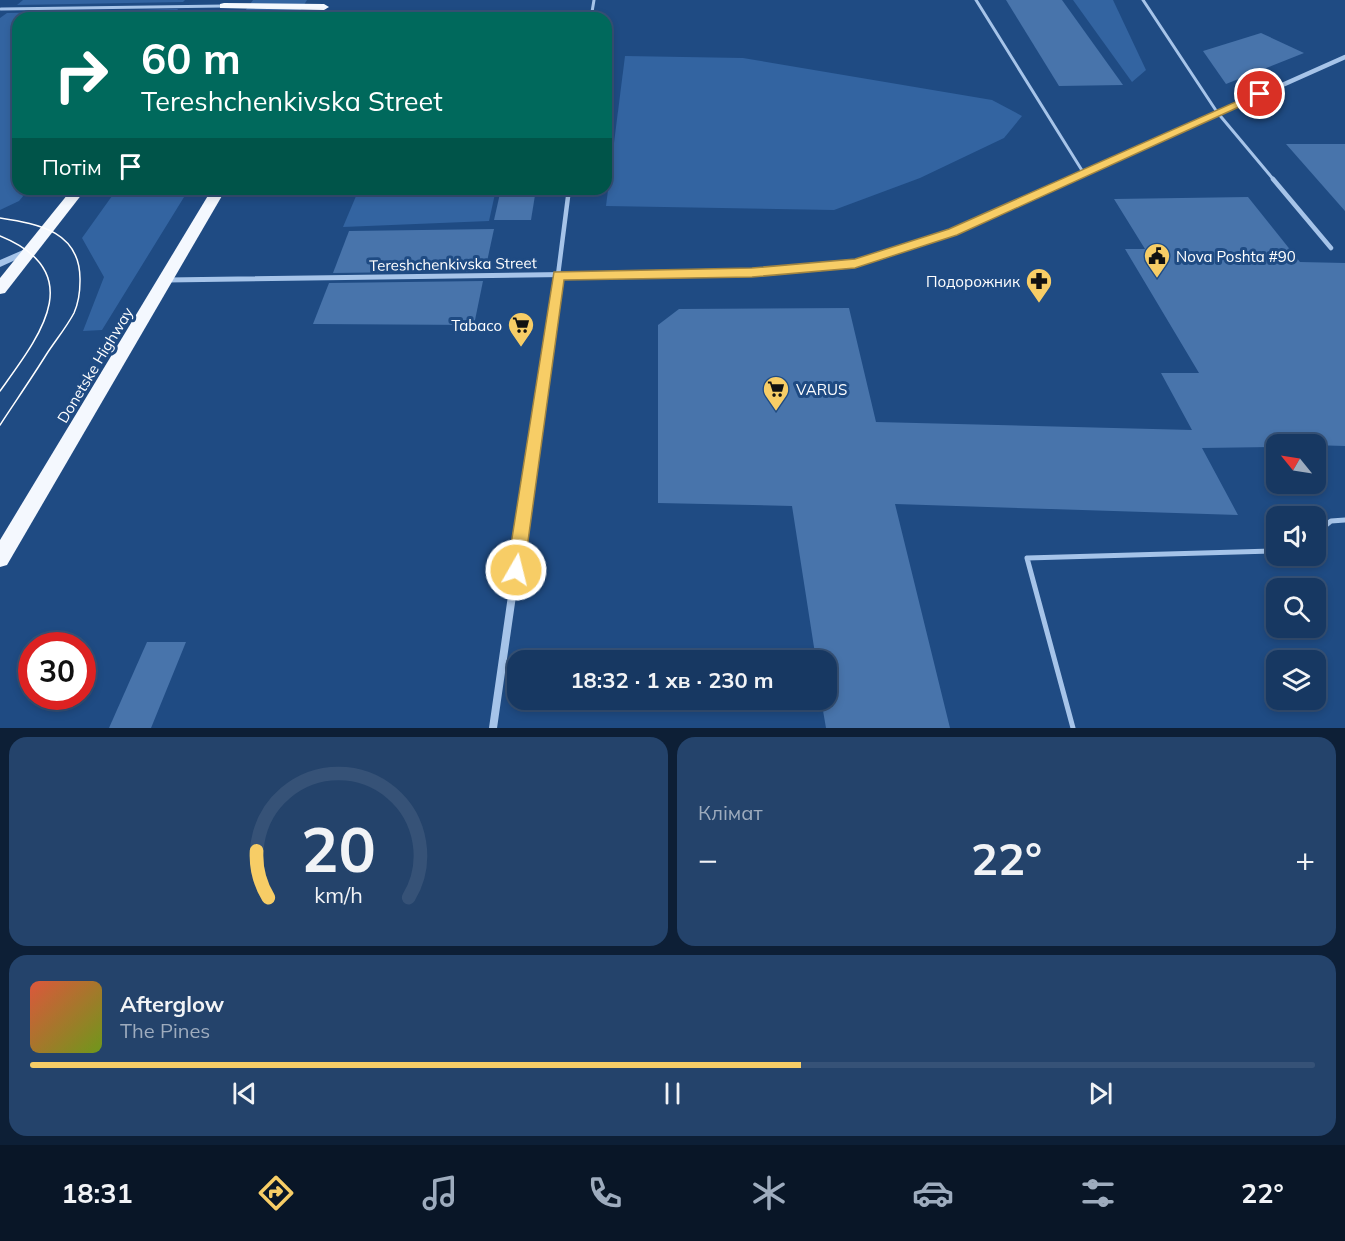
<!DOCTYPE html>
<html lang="uk">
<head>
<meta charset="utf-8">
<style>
  :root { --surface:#173862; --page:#24436b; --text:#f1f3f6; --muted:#9eacbe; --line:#365277; --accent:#f7cd66 }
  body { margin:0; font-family:Mulish,sans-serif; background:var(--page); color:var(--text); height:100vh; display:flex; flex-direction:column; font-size:22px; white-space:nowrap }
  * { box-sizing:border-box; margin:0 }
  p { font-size:20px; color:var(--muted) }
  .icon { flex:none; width:33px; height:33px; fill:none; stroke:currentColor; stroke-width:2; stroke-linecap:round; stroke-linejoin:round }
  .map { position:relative; height:728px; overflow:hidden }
  .details { display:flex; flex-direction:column; gap:9px; padding:9px; background:#0d1f36; flex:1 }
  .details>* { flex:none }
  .guide { position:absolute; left:12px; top:12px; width:600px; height:183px; border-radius:18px; box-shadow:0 3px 9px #0003,0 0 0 2px var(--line); background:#00695c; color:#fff; overflow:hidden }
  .needle { width:39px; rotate:300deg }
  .fabs { position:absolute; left:1266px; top:434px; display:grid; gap:12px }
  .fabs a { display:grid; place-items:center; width:60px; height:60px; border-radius:12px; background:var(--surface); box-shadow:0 3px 9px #0003,0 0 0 2px var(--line); font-size:30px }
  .speed { position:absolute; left:18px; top:632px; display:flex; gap:12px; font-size:30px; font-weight:700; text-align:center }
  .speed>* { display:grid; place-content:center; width:78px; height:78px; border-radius:50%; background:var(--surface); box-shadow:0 3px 9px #0003,0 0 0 2px var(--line); line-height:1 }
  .speed .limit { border:9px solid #d22; background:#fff; color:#111 }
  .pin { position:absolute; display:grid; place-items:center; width:51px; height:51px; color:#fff; margin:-26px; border:3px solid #fff; border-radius:50%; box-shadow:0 2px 6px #0007 }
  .me { position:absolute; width:66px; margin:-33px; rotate:8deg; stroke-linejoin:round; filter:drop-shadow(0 0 4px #0008) }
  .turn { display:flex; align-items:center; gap:21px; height:126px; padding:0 30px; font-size:27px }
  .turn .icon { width:78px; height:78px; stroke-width:2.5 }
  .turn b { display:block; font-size:42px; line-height:51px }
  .then { display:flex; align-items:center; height:57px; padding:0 30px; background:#0003; gap:12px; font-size:22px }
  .big { font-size:45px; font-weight:700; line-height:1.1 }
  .details .card { flex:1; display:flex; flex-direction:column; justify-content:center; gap:9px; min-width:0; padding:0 21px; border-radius:18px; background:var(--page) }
  .details .dial { align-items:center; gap:0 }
  .dial svg { height:156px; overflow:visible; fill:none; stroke:var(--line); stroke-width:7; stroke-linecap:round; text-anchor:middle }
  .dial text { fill:var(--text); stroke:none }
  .song { display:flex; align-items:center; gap:18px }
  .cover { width:72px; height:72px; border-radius:9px; background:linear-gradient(135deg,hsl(10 70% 55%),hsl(80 70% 35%)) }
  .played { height:6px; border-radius:3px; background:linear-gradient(90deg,var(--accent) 60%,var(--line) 60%) }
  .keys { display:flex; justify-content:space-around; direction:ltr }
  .heat { display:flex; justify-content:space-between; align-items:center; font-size:33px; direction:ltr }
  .details .tiles { flex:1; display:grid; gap:9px; grid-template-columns:1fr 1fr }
  .card:last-child { grid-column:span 2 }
  .trip { position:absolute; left:507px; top:650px; width:330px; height:60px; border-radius:18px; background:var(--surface); box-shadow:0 3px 9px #0003,0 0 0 2px var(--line); font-weight:700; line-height:60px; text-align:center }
  .dock { display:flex; height:96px; justify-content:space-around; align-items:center; background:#091627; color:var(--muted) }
  .dock .icon { width:42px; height:42px }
  .dock .current { color:var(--accent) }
  .dock b { font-size:27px; color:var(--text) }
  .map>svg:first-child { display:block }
</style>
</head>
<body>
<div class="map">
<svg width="1345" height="728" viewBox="0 0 1345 728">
  <rect width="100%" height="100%" fill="#1f4b83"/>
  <g fill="#3364a1">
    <path d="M23,0H185L183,2L17,5Z"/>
    <path d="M253,0H307L296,18H240Z"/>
    <path d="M1073,0H1113L1146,70L1132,82Z"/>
    <path d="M178,9L171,18H18V189H29L19,201L0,210V18L7,13Z"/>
    <path d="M625,56L743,58L992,100L1022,116L1004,138L920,178L834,210L606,206Z"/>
    <path d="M117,189H189L102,330L83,331L104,277L82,238Z"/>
    <path d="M359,189H496L489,221L343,227Z"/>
  </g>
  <g fill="#4874ab">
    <path d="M1006,0H1062L1123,85L1059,86Z"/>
    <path d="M1261,33L1304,53L1226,84L1203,51Z"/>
    <path d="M1286,144H1345V211Z"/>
    <path d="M501,189H536L531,220H494Z"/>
    <path d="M1248,197L1300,262L1345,263V446L1276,444V447L1202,448L1238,515L895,504L950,728H826L821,699H826V660H816L792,506L658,503V325L679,309L849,308L876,422L1192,430L1161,373H1199L1125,249H1145L1114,199Z"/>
    <path d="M494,229L485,271L333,273L349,231Z"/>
    <path d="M483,281L474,325L313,324L329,283Z"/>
    <path d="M147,642H186L151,728H109Z"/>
  </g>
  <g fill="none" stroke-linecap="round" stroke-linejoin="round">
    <g stroke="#a6c4e9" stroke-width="3">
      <path d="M976,0L1083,172"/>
      <path d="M1143,0L1217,112L1274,180"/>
      <path d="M1,9L224,6"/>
      <path d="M591,18L594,0"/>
    </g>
    <g stroke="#a6c4e9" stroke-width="4.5">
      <path d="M1273,179L1331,248"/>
      <path d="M558,275L569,189"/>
    </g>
    <g stroke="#a6c4e9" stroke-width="5">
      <path d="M1316,533L1331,521L1345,520"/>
      <path d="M1073,728L1027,558L1276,551"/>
    </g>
    <path stroke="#a6c4e9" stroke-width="4.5" d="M1069,180L1345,57"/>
    <g stroke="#a6c4e9" stroke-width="5">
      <path d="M167,280L752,272L855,264L953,232L1073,179"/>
      <path d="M538,417L558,275"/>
    </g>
    <path stroke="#a6c4e9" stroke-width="8" d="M493,728L538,415"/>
    <path fill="#a6c4e9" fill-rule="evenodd" d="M30,247L35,250L33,252L0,267V260Z"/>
    <g fill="#f4f8fe" fill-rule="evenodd">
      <path d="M224,3L324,4L329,7L324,10L220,8V4Z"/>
      <path d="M72,189H86L5,293L0,294V278Z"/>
      <path d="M212,189H226L7,565L0,567V540Z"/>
    </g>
    <g stroke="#fff" stroke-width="1.5">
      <path d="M0,218C40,224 81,232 80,281C80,291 78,304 74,313C66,328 55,341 46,355C31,379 15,402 0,425"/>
      <path d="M0,236C91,273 38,338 0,391"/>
    </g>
  </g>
  <path fill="#f7cd66" stroke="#a18542" stroke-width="1.5" d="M1260,91L1265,94L1263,96L957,235L855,268L752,277L564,280L524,570L521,575L516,577L510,575L507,570L554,272L752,268L855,259L949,229Z"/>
  <defs>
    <g id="civic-pin" transform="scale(1.35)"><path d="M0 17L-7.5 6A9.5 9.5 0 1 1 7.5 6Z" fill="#f7cd66" stroke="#1f4b83"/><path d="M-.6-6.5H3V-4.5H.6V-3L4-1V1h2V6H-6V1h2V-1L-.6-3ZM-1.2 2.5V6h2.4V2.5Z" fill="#111"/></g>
    <g id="pharmacy-pin" transform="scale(1.35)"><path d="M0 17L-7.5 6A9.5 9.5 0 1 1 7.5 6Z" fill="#f7cd66" stroke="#1f4b83"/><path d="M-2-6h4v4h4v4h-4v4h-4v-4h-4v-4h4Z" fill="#111"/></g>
    <g id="supermarket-pin" transform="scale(1.35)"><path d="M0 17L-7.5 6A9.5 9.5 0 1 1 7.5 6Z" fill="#f7cd66" stroke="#1f4b83"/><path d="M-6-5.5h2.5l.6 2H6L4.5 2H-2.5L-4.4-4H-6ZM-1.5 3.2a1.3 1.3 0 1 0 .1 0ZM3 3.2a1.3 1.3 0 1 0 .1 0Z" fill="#111"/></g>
  </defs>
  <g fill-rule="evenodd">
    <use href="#civic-pin" x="1157" y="256"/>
    <use href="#pharmacy-pin" x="1039" y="281"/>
    <use href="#supermarket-pin" x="521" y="325"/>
    <use href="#supermarket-pin" x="776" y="389"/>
  </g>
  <g text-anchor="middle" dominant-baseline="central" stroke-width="6" stroke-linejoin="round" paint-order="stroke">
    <g font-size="15" fill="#fff" stroke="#1f4b83" text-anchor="start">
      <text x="1176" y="256">Nova Poshta #90</text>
      <text x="1020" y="281" text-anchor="end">Подорожник</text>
      <text x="502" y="325" text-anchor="end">Tabaco</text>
      <text x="796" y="389">VARUS</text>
    </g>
    <g font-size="15" fill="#fff" stroke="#1f4b83">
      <text transform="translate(453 264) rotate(-1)">Tereshchenkivska Street</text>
      <text transform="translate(95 365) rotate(-59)">Donetske Highway</text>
    </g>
  </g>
</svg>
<div class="fabs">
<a><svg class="needle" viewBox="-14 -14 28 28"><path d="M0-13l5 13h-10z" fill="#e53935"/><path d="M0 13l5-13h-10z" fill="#9eacbe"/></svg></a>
<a><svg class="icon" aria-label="sound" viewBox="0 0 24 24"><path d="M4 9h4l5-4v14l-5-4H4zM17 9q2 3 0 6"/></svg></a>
<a><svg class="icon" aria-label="search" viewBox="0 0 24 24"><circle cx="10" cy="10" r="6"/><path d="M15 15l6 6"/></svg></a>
<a><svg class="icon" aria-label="layers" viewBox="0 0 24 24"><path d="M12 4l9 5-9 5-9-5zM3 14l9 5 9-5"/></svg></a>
</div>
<div class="speed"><div class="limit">30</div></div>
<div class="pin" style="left:1260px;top:94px;background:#d93025"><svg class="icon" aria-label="arrive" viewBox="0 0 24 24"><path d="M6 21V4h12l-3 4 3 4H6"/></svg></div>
<svg class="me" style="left:516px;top:570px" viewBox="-20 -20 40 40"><circle r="17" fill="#f7cd66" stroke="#fff" stroke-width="3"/><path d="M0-11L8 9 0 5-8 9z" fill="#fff"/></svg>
<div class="trip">18:32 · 1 хв · 230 m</div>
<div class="guide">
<div class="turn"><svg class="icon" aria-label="right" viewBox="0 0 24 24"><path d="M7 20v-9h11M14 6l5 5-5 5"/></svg><div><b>60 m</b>Tereshchenkivska Street</div></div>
<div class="then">Потім<svg class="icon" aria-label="arrive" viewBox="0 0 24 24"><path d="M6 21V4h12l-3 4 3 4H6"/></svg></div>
</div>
</div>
<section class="details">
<div class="tiles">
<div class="card dial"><svg viewBox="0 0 100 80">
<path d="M14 69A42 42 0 1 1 86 69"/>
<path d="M14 69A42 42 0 0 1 8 45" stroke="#f7cd66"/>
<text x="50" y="56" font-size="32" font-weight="700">20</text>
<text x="50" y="72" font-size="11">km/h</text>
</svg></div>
<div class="card"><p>Клімат</p>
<div class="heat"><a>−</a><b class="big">22°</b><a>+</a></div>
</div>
<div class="card">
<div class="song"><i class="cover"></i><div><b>Afterglow</b><p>The Pines</p></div></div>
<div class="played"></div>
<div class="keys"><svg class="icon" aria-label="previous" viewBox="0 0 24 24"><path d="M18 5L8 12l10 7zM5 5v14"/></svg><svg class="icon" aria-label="pause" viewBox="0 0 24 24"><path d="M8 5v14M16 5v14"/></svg><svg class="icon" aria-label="next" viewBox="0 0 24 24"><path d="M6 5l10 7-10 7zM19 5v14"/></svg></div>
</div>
</div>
</section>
<nav class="dock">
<b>18:31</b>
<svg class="icon current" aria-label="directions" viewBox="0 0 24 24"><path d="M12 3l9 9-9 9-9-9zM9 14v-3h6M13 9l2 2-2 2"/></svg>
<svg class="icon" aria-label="music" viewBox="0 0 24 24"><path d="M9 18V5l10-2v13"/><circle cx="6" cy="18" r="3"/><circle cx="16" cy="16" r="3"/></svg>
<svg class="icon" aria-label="phone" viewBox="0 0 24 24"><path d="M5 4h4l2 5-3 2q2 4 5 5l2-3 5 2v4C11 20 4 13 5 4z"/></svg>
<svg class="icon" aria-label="climate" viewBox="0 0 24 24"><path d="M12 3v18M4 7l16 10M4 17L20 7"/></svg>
<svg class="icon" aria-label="car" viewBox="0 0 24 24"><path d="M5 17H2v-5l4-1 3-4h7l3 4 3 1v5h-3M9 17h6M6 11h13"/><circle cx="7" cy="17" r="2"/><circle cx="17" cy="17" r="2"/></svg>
<svg class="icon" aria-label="filters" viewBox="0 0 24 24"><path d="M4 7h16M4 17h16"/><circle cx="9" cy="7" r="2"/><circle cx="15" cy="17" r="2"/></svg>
<b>22°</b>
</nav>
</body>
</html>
